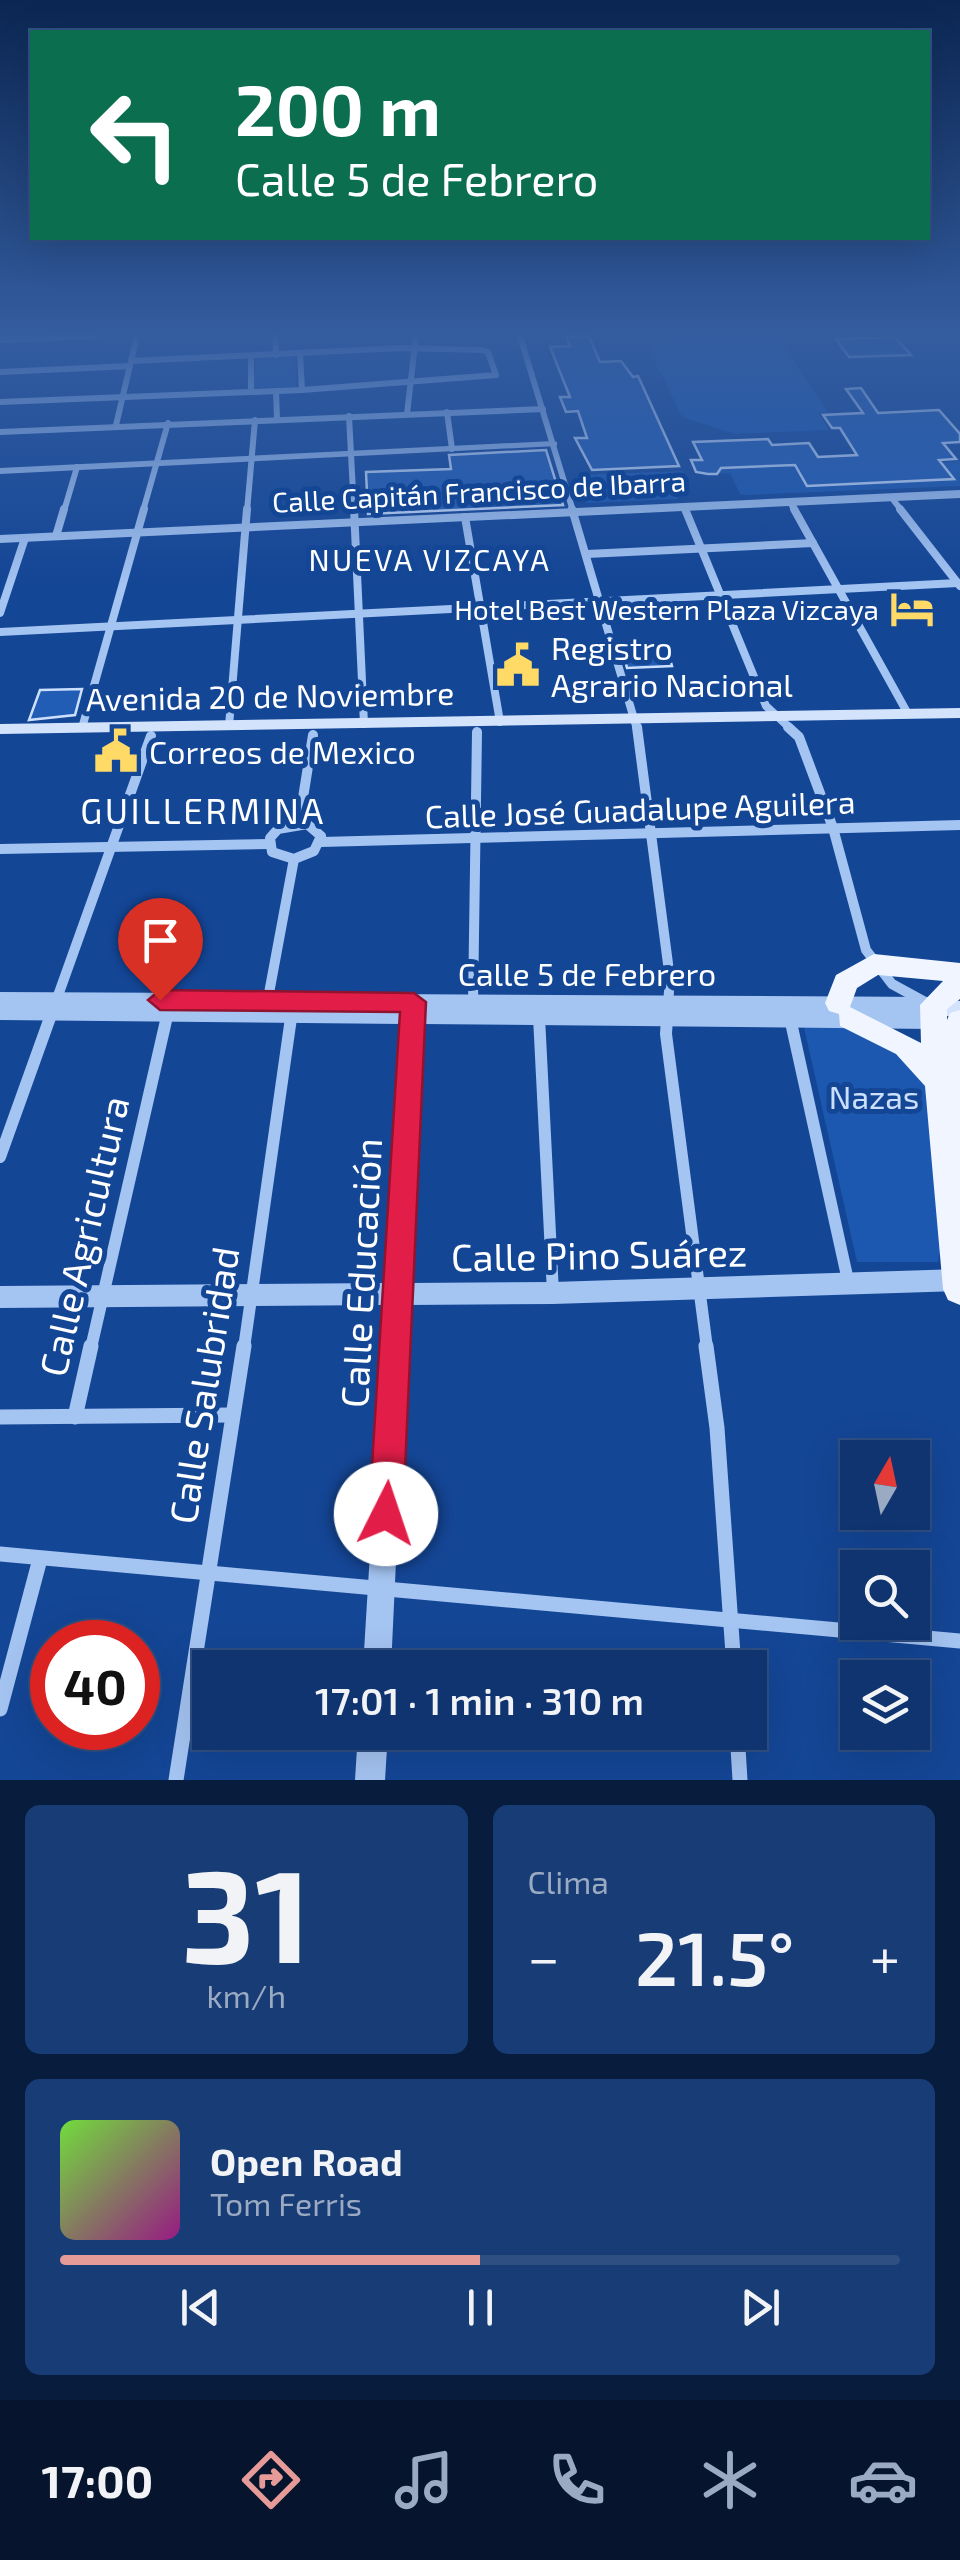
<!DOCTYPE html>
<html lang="es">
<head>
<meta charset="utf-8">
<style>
  :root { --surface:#0f3470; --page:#183c75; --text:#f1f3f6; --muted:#9baac3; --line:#2f4f83; --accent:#e69b98 }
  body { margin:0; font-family:"Exo 2",sans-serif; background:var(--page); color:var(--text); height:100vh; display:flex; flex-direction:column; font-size:38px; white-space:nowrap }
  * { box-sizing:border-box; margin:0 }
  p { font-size:32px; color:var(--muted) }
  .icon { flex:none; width:55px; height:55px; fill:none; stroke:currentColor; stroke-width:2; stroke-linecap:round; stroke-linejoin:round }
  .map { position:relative; height:1780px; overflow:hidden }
  .details { display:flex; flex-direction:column; gap:25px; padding:25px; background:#081d3e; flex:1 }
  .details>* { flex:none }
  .guide { position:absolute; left:30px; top:30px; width:900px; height:210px; border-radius:0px; box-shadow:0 10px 40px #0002,0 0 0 2px var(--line); background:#0b6e4f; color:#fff; overflow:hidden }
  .needle { width:65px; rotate:9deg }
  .fabs { position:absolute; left:840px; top:1440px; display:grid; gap:20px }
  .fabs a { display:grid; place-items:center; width:90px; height:90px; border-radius:0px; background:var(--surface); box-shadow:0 10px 40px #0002,0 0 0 2px var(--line); font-size:50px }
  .speed { position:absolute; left:30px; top:1620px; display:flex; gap:20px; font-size:50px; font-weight:700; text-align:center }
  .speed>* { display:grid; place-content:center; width:130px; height:130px; border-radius:50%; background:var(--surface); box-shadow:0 10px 40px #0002,0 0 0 2px var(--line); line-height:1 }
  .speed .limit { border:15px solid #d22; background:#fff; color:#111 }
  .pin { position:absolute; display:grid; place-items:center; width:85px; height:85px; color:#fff; margin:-102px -42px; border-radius:50% 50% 50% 0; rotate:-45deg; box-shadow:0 0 10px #0007 }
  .pin .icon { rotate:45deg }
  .me { position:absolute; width:110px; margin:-55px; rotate:4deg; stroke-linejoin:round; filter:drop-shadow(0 0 8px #0008) }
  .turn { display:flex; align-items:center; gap:35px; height:210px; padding:0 40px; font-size:45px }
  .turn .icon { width:130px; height:130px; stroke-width:2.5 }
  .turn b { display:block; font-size:70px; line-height:85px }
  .big { font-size:75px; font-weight:600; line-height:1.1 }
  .details .card { flex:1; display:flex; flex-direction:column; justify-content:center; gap:15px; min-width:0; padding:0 35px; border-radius:15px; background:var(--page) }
  .details .dial { align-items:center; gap:0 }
  .dial b { font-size:130px; line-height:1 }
  .song { display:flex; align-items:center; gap:30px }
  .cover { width:120px; height:120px; border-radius:15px; background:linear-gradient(135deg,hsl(100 70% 55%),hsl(310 70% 35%)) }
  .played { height:10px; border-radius:5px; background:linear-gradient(90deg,var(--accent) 50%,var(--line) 50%) }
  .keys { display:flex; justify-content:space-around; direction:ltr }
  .heat { display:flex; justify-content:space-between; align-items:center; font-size:55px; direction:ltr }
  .details .tiles { flex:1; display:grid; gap:25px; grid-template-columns:1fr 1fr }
  .card:last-child { grid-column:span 2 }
  .trip { position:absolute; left:192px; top:1650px; width:575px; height:100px; border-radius:0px; background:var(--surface); box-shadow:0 10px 40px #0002,0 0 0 2px var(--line); font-weight:600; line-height:100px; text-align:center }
  .menu { display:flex; height:160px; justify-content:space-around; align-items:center; background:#06152d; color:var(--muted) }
  .menu .icon { width:70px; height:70px }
  .menu .on { color:var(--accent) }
  .menu b { font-size:45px; color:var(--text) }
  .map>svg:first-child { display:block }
</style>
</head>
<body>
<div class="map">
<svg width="960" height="1780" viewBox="0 0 960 1780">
  <rect width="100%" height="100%" fill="#144696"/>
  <g fill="#1c58b0">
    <path d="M682,336H777L828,412L818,413L829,430L735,434L682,417L647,344L667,343Z"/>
    <path d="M295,355L296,387L253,388L256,357Z"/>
    <path d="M960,461V486L747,495L740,494L730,473L717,474L721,468L824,464L790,469L826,468L808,486L954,479L935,463Z"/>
    <path d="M683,471L686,480L677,499L586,503L578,475Z"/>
    <path d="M803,1023L865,1029L927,1079L942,1240L938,1262H857Z"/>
  </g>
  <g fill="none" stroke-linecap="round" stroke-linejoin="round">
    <path fill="#0c3373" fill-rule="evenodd" d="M546,338L555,340L551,342L555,359L548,357L542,340Z"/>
  </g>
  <g fill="#225db5" stroke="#cce0fd" stroke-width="2.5">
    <path d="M566,336H589L600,362L621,361L633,377L638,376L679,466L592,470L575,438H587L578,411L566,412L560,397H570L550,347L570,346Z"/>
    <path d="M895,337L911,355L849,357L836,339Z"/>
    <path d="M861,388L878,413L939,410L960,434V442L943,443L956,459L939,460L954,479L807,486L795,465L721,468L717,474H708L696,472L691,460H702L693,442L768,439L772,445L809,443L818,457L857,455L840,428H832L823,415L863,413L846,389Z"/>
    <path d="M546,450L563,505L368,514L366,472L451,469L449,455Z"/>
    <path d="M665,642L672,666L627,668L621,644Z"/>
    <path d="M82,689L75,715L29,720L40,690Z"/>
  </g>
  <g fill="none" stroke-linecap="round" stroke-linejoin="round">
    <g stroke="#a4c4f2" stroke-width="6">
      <path d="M275,336L276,355"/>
      <path d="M520,336L573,511"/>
      <path d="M0,340L96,336"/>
      <path d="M300,353L302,390"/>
      <path d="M251,356V392"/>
      <path d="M0,372L130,366"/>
      <path d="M276,391L277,419"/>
      <path d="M0,402L302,390L496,375L488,352L482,350L401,348L131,361"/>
      <path d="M447,412L452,449"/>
      <path d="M407,414L416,336"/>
      <path d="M349,416L354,511"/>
      <path d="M116,425L137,336"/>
      <path d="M0,432L543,409"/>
      <path d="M891,497L902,511"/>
      <path d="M790,502L795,511"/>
      <path d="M684,507L686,511"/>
      <path d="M64,511L77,467"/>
      <path d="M143,511L168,423"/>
      <path d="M247,511L255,420"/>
    </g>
    <g stroke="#a4c4f2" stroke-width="8">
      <path d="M354,509L364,724"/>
      <path d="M572,509L637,729"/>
      <path d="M685,509L766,706L791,729"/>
      <path d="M794,509L908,714"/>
      <path d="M900,509L960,586"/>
      <path d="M465,517L500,722"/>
      <path d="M56,536L64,509"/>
      <path d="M587,554L813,543"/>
      <path d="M0,613L25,538"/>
      <path d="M0,632L958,583"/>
      <path d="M229,726L247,509"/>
      <path d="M82,728L144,509"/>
    </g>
    <g stroke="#a4c4f2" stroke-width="10">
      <path d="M637,727L670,979L668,1004"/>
      <path d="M788,727L799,737L833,828L866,950L892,984L925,1002"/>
      <path d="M299,823L313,735"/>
      <path d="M307,824L321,836L314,851L294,859L272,852L270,838L278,829Z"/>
      <path d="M321,842L960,825"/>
      <path d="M0,849L269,844"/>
      <path d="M473,1003L477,732"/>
      <path d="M55,1004L151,736"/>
      <path d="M267,1004L294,859"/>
    </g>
    <g stroke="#a4c4f2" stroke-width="12">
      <path d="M668,1001L666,1034L707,1348"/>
      <path d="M267,1005L268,1001"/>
      <path d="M539,1017L553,1293"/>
      <path d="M790,1018L849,1285"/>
      <path d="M0,1157L56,1001"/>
      <path d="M91,1348L168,1012"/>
      <path d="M244,1348L292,1011"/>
    </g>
    <g stroke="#a4c4f2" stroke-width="15">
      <path d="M706,1346L717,1428L734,1668"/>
      <path d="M0,1417L232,1415"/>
      <path d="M75,1417L91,1346"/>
      <path d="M0,1554L960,1641"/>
      <path d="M0,1709L40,1559"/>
      <path d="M737,1732L740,1780"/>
      <path d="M176,1780L244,1346"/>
    </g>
    <g fill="#a4c4f2" fill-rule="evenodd">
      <path d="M553,441L557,442V446L0,474V468Z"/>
      <path d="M960,490V498L0,543V535Z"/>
      <path d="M0,992L934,997L941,1000L944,1005L941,1010L934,1013L679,1011L933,1013L940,1016L943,1021L940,1026L933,1029L422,1024L409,1283L553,1282L960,1269V1291L553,1304L408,1305L391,1668H363L385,1305L0,1308V1286L386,1283L402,1024L0,1020Z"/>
      <path d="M358,1732H388L385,1780H355Z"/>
    </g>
    <g fill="#d3e3fc" fill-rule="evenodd">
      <path d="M960,708V718L0,734V724Z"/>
      <path d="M934,996L960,1001V1019L926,1011L923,1005L926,999Z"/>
    </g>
    <path fill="#f0f5ff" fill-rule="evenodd" d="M874,954L960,963V999L947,1009V1020L950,1013L960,1010V1305L948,1300L943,1289L925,1086L896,1054L840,1026L839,1014L829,1011L825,1003L836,975ZM878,975L943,981L920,1005L921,1043L850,1007L857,988Z"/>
  </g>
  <linearGradient id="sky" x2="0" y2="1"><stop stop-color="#0b2652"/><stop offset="0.57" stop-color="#345da0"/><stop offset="1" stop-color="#345da0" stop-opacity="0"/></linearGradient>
  <rect width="960" height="586" fill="url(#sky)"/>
  <path fill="#e11d48" stroke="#92132f" stroke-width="2.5" d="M160,990L414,993L426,1002L403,1514L398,1527L386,1532L374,1527L369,1514L400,1012L160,1010L148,1000Z"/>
  <defs>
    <g id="hotel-bare" transform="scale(3.45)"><path d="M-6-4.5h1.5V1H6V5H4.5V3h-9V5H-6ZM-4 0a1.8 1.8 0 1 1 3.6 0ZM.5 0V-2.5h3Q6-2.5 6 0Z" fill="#ffda66" stroke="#144696" stroke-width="2.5" paint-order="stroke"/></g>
    <g id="civic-bare" transform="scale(3.45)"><path d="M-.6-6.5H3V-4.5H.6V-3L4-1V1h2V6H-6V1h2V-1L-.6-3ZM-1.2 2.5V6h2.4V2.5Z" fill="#ffda66" stroke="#144696" stroke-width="2.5" paint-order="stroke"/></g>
  </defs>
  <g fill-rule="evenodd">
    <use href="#hotel-bare" x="912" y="609"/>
    <use href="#civic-bare" x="518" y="665"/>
    <use href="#civic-bare" x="116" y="751"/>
  </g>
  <g text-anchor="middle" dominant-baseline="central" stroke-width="10" stroke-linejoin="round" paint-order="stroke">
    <g font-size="28" fill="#fff" stroke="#144696">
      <text transform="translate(479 491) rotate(-3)">Calle Capitán Francisco de Ibarra</text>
    </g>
    <g font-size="28" fill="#fff" stroke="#144696" text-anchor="end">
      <text x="879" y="609">Hotel Best Western Plaza Vizcaya</text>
    </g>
    <g font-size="30" letter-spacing="2.5" fill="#fff" stroke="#144696">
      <text x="430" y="559">NUEVA VIZCAYA</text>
    </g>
    <g font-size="32" fill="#fff" stroke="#144696" text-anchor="start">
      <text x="551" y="647">Registro<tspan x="551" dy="37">Agrario Nacional</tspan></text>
      <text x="149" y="751">Correos de Mexico</text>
    </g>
    <g font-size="32" fill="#fff" stroke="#144696">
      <text transform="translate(270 695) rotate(-1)">Avenida 20 de Noviembre</text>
      <text transform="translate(640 808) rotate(-2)">Calle José Guadalupe Aguilera</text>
      <text x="587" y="973">Calle 5 de Febrero</text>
    </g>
    <g font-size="32" fill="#cce0fd" stroke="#144696">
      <text x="874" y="1096">Nazas</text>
    </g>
    <g font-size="35" letter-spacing="2.5" fill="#fff" stroke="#144696">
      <text x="203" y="810">GUILLERMINA</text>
    </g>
    <g font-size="38" fill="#fff" stroke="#144696">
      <text transform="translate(83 1236) rotate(-77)">Calle Agricultura</text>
      <text transform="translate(599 1254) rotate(-1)">Calle Pino Suárez</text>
      <text transform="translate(360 1273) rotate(-87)">Calle Educación</text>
      <text transform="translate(203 1385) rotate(-81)">Calle Salubridad</text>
    </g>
  </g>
</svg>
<div class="fabs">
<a><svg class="needle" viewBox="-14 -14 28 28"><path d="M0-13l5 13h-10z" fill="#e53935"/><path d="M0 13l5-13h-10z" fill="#9baac3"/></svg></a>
<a><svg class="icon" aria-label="search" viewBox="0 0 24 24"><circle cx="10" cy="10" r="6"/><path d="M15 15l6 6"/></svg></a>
<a><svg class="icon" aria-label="layers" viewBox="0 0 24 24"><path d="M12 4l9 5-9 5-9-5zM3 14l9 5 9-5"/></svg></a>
</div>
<div class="speed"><div class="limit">40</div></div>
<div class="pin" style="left:160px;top:1000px;background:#d93025"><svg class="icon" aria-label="arrive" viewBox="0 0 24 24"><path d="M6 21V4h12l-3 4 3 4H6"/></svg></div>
<svg class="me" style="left:386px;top:1514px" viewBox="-20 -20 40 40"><circle r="19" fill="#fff"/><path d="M0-13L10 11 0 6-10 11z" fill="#e11d48"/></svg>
<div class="trip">17:01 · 1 min · 310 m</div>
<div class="guide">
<div class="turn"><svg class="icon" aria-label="left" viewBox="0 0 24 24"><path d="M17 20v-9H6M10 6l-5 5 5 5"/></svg><div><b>200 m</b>Calle 5 de Febrero</div></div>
</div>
</div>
<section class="details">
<div class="tiles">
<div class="card dial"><b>31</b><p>km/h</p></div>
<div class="card"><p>Clima</p>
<div class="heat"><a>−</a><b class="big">21.5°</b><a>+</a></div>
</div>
<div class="card">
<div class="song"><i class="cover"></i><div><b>Open Road</b><p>Tom Ferris</p></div></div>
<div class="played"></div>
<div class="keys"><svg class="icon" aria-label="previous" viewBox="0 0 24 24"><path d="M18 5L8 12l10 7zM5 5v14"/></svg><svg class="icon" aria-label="pause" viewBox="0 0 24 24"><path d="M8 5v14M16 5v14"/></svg><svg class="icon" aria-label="next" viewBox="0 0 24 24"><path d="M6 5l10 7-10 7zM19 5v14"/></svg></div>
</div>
</div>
</section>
<nav class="menu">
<b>17:00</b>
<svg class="icon on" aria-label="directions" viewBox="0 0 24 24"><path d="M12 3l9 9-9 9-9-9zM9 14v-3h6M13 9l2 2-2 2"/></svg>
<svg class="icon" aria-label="music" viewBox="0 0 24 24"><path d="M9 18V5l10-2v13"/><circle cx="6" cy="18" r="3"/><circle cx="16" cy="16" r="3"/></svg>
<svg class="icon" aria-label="phone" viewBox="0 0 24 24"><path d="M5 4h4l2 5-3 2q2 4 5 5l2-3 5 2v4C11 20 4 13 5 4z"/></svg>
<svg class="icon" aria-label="climate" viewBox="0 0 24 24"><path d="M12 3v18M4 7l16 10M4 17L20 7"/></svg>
<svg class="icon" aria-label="car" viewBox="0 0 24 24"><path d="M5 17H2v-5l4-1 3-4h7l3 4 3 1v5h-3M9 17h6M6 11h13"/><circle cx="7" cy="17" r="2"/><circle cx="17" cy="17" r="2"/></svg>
</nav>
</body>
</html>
